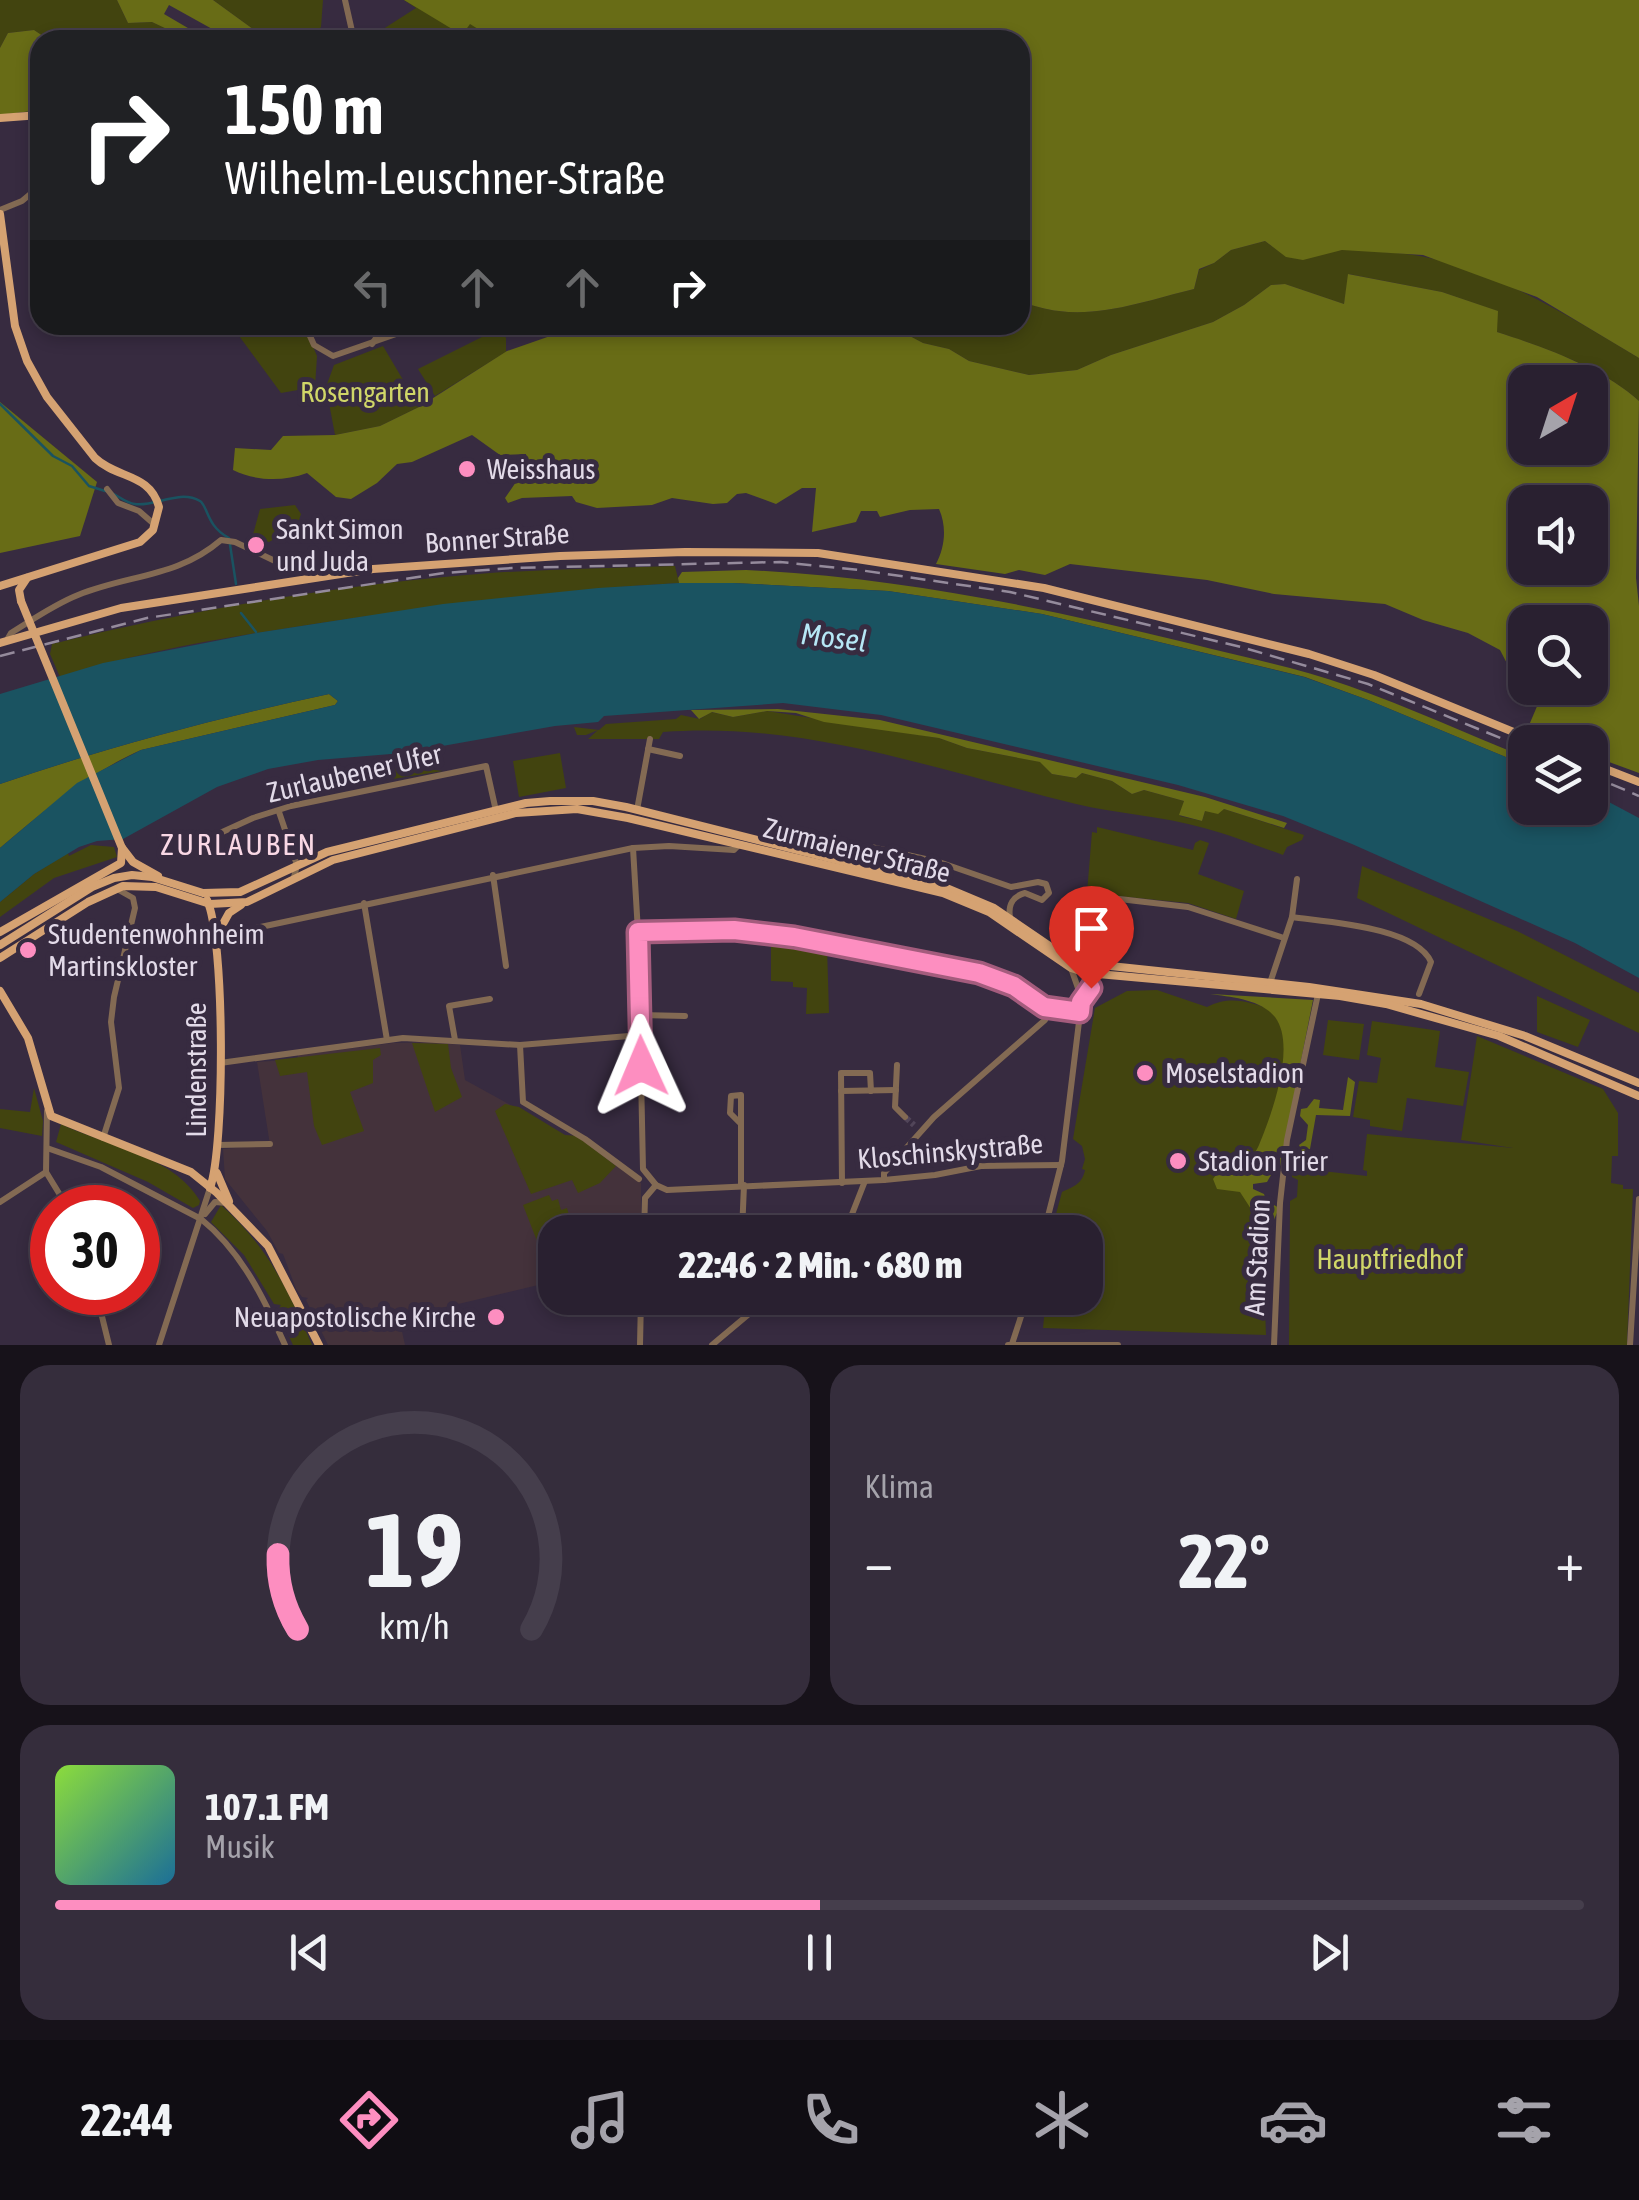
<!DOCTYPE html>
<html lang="de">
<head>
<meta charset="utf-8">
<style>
  :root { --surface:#292030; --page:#352d3c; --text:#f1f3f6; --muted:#a5a3ab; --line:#453e4c; --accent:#fd8ec0 }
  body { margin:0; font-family:"Asap Condensed",sans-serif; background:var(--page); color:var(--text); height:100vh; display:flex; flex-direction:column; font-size:38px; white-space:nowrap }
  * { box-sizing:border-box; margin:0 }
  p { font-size:32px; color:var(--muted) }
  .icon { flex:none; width:55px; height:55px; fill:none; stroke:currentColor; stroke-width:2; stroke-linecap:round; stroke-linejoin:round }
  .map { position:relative; height:1345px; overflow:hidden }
  .side { display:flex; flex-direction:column; gap:20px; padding:20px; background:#17121a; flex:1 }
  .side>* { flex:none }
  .banner { position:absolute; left:30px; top:30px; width:1000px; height:305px; border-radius:30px; box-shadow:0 5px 15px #0003,0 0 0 2px var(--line); background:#202124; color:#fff; overflow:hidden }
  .needle { width:65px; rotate:39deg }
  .controls { position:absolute; left:1508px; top:365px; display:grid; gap:20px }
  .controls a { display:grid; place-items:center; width:100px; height:100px; border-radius:20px; background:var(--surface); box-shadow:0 5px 15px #0003,0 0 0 2px var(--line); font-size:50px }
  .speed { position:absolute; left:30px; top:1185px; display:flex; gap:20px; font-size:50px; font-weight:700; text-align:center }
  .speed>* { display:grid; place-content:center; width:130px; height:130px; border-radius:50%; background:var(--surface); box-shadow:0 5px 15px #0003,0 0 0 2px var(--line); line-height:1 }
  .speed .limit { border:15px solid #d22; background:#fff; color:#111 }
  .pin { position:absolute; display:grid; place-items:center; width:85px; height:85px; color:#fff; margin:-102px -42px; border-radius:50% 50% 50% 0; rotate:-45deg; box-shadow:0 0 10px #0007 }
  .pin .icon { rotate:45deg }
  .me { position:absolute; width:110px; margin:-55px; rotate:359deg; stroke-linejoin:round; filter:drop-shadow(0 0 8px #0008) }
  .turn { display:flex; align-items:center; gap:35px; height:210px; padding:0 30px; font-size:45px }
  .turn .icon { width:130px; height:130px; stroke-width:2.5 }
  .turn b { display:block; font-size:70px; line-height:85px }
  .lanes { display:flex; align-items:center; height:95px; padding:0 30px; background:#0003; justify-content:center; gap:50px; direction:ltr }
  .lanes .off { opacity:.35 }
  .big { font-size:75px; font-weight:800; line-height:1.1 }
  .side .card { flex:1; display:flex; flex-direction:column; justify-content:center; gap:15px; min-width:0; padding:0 35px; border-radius:30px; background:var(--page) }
  .side .dial { align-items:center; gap:0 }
  .dial svg { height:260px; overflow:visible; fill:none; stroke:var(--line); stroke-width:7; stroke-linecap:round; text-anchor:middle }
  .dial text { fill:var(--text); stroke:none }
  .song { display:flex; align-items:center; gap:30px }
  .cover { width:120px; height:120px; border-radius:15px; background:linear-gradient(135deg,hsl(90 70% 55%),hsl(200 70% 35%)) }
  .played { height:10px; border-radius:5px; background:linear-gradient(90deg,var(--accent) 50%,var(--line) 50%) }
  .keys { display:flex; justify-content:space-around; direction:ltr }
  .heat { display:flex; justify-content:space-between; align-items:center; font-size:55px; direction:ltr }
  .side .tiles { flex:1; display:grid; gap:20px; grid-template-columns:1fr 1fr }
  .card:last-child { grid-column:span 2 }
  .trip { position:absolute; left:538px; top:1215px; width:565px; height:100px; border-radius:30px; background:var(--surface); box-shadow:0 5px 15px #0003,0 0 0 2px var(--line); font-weight:800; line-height:100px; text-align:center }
  .tabs { display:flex; height:160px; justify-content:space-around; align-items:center; background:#100d13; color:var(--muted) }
  .tabs .icon { width:70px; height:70px }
  .tabs .current { color:var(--accent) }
  .tabs b { font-size:45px; color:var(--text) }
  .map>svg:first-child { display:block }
</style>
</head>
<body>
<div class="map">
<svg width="1639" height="1345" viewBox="0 0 1639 1345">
  <rect width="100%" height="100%" fill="#372b40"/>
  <path fill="#44323b" d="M435,1042L460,1045L465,1080L565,1135L577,1136L641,1183V1232H555V1281L399,1318L405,1345H328L306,1300L308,1298L302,1297L296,1289L283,1254L279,1253L267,1231L225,1179L223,1149L270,1145L257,1062L297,1059L298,1055L393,1043Z"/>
  <g fill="#42440f">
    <path d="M0,0H117L128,23L152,22L191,40H49L34,30L8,33L0,48Z"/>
    <path d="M213,0H323L321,27L307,40H268Z"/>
    <path d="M404,0L597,40H366L416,8Z"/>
    <path d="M1265,241C1305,272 1302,253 1342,250C1360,248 1379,252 1396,253C1480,259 1568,316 1639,358V401C1603,368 1543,347 1497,332V311L1442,292L1349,274L1344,304L1285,284L1271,285L1244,305L1213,322L1111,355L1077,370L1029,375L969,361L949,349L923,343L889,325H1020V302C1033,305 1046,310 1059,311C1103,317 1152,299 1194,289L1199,270L1214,263L1231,250Z"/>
    <path d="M231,325H304L317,356L315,387L281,393Z"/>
    <path d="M500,328L506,338V352L435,396L418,369Z"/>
    <path d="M383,346L419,407L380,426L335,435L326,387L334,365Z"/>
    <path d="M295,505L301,514L297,526L269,542L252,538L260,509Z"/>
    <path d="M675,566L679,583C556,590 436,606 314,624C229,637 142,651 60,677L50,654L52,644C194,609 344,584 490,573C552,569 613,568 675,566Z"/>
    <path d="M767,711L939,738L967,748L1041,762L1052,774L1076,778L1082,773L1112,781L1132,794L1144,790L1184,801L1180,816L1202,821L1205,811L1224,809L1304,835L1302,840L1287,847L1283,855C1257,846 1231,835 1204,828C1162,816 1118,814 1076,804C940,771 805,721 663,732L659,739H588L598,730L586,735H577L574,727L599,730L606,724L676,719L681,715L700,719L711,712L733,717Z"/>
    <path d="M560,753L566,788L519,797L513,761Z"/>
    <path d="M403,766L443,771L286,796L284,785Z"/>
    <path d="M1097,827L1193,850L1195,843L1200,840L1209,843L1198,874L1244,891L1236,919L1188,903L1087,893L1092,832L1097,833Z"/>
    <path d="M91,845L114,847L117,857L54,878L0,917V902L34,874L68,853L69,856Z"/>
    <path d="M1362,866L1517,931L1639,993V1033L1357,898Z"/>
    <path d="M771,938L827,947L829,1013L806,1014L807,988L793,987V982L771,981Z"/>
    <path d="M1157,990L1207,1007C1237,991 1264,1008 1294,1019L1272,1163L1249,1183L1247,1194L1262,1226L1266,1335L1043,1328L1046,1298H1085V1232H1051L1062,1192C1072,1187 1082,1185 1085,1170L1082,1169L1085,1159L1082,1146L1073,1139L1095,1008L1127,991Z"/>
    <path d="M1537,996L1590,1020L1578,1047L1537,1032Z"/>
    <path d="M1328,1020L1364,1024L1359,1060L1323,1055Z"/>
    <path d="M1372,1021L1440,1031L1435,1067L1469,1072L1463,1106L1407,1098L1402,1131L1370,1126V1120L1353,1117L1359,1081L1377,1083L1381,1058L1367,1055Z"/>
    <path d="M1477,1036L1603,1089L1618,1113V1156H1612L1611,1183L1623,1185V1189H1633L1627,1345H1289L1290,1201L1297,1197L1298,1180L1292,1177L1291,1163L1295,1168L1367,1176V1171L1363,1170L1367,1134L1513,1148L1461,1140Z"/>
    <path d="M412,1043L448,1044L451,1068L462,1097L435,1112Z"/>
    <path d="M380,1048L381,1055L373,1060V1083L350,1092L364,1131L322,1145L314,1126L307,1072L280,1076L275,1060Z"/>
    <path d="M34,1088L43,1121L42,1136L0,1128V1109L30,1112Z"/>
    <path d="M505,1104L519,1107L565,1135L577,1136L616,1166L600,1183L578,1193L572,1180L531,1194L495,1111Z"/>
    <path d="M61,1124C106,1146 173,1155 200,1201L199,1205L193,1208L148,1182L56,1142Z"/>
    <path d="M549,1195L552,1201L558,1199L561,1210L567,1208L572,1226L537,1241L523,1205Z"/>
    <path d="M221,1205C268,1247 287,1288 312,1345H293L277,1311L281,1305L274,1304L244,1255L211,1222Z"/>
  </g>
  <g fill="#686c16" fill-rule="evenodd">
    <path d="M117,0H213L268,40H232L169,5L164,14L193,31L188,39L152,22L128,23Z"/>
    <path d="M404,0H1639V358L1537,297L1423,255L1342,250L1303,260L1286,257L1265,241L1231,250L1214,263L1199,269L1194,289C1152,299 1103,317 1059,311C1046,310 1033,305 1020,302V40H483L486,34L470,24L462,35Z"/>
    <path d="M34,30L49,40H40V110L0,115V48L8,33Z"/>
    <path d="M1348,274L1442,292L1498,311L1497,332C1544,347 1603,368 1639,401L1636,578L1639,606V773L1590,755V742H1559L1527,730L1538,704L1513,675L1500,650L1468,633L1423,620L1385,604L1274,594L1207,580L1070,564L1045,575L1019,570L1005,574L936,564C945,547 947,527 939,509L910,510L880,517L877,511H861L856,522L812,532L816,488H802L776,504L746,493L737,494L727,503L713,504L672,498L652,505L597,508L576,502L572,496L522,498L508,503L505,498L516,482L514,475L527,467L526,454L500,455L472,435L412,462L397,464L377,483L351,499L336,497L307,473C283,482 255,481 233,470L235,448L271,450L283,436L335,435L380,426L419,407L507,351L556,334L553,325H559L562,333L608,325H889L923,343L949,349L969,361L1029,375L1077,370L1111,355L1213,322L1244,305L1271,285L1285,284L1344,304ZM1525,382H1590V448H1525ZM1525,502H1590V568H1525ZM1525,622H1590V688H1525Z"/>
    <path d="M0,402L97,482L80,536L0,553Z"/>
    <path d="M746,570C896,577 1042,607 1188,643C1241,657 1297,667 1349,686C1409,707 1467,734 1525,757V765L1368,700L1305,677L1042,614L888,591L733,583H679L678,578L682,572Z"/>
    <path d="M329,694L338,701L335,705L141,750C87,774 45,810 0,848V784C108,747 217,718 329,694Z"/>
    <path d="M778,709L880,720L1205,797L1287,823L1284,828L1224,809L1218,814L1205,811L1202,821L1179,815L1184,801L1144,790L1132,794L1112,781L1082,773L1076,778L1052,774L1040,762L967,748L939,738L824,722L796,713L767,711L733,717L712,712L699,719L691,710Z"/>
    <path d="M1210,994L1313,1000L1279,1172L1271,1175L1267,1182L1253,1184V1189L1264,1194L1266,1200L1279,1208L1273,1222L1262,1226L1240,1192L1217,1189L1213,1179L1216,1175H1239C1243,1157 1253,1160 1259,1145C1271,1116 1297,1046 1275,1017C1260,999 1231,997 1210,994Z"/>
    <path d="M1348,1077L1355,1082L1350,1116L1316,1115L1310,1149L1302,1151L1299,1145L1306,1140L1308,1125L1300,1116L1301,1109L1307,1108L1314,1099L1320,1100L1319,1108L1343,1110Z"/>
  </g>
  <path fill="#1a5361" d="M679,583H733L888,591L1042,614L1304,677L1368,700L1525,765V808H1590V792L1639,818V978L1575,943L1352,844L1283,816L1178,785L881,715L783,703L604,716L598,722L555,726L403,753L318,760L268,769L217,787L123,839L97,841L79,847L34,874L0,902V848L77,783L141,750L335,705L338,701L329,694C217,718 108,747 0,784V694L103,663L256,633L443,604L598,588Z"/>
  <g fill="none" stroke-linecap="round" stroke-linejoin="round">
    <g stroke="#1a5361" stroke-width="2.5">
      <path d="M0,404L53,456L72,466L89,486L105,491"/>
      <path d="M112,493C120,497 126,503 135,504C155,507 179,489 200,501C208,506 206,526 229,538L236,584"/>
      <path d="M241,613L256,632"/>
    </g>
    <path stroke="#514559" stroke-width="6" stroke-dasharray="6 3" stroke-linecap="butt" d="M905,1117L914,1125"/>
    <g stroke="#836a53" stroke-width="6">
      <path d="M345,0L354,40"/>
      <path d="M0,210L22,201L40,186"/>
      <path d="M305,325L314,345L333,356L422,325"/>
      <path d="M372,344L385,325"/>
      <path d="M107,489L118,503L139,511L155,525"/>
      <path d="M7,640L11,633C32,620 55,604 78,595C129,574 177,578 221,540L235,542L275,561L311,568L318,578"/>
      <path d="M648,749L680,756"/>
      <path d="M637,810L650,739"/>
      <path d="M279,812L297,865L294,877"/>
      <path d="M633,848L638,932L643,1169L656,1185L667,1190L884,1180L935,1175L981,1166L1061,1165"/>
      <path d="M174,854L253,818L291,806L486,766L496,811"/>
      <path d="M854,864L863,860L871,847L939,862L1011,887L1038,882L1046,884L1049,893L1042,900L1025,893C1013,896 1008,905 1010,917"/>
      <path d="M493,875L506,966"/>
      <path d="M1085,895L1188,907L1284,938"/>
      <path d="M364,903L387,1040"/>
      <path d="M1292,917C1327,922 1416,927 1431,962L1419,994"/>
      <path d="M638,932L710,930L768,933L993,977L1020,989L1044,1007L1080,1012"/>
      <path d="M218,936L633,848L669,846L734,850L739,845"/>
      <path d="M1071,968L1079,991"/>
      <path d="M1270,983L1292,917L1297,879"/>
      <path d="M640,1015L685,1016"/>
      <path d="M455,1040L449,1006L490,999"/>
      <path d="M520,1045L523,1102L585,1139L639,1179"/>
      <path d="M220,1063L403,1038L520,1045L641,1035"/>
      <path d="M897,1065L895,1107L905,1117"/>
      <path d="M841,1091L896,1090"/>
      <path d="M47,1111L46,1172L68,1208"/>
      <path d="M740,1123L730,1113L731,1096L741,1095V1185"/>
      <path d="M103,1138L119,1088L111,1022L114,997L135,908L133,898L117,889"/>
      <path d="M218,1145L270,1144"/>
      <path d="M47,1148L101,1167L201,1219C242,1252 264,1299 285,1345"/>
      <path d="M884,1180V1173L934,1117L1045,1020L1051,1008"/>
      <path d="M842,1183L841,1073H870L871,1091"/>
      <path d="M0,1202L46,1172"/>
      <path d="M205,1214L215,1202L227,1203"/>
      <path d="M644,1232L645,1198L656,1185"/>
      <path d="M742,1232L744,1185"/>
      <path d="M845,1232L865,1181"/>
      <path d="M1044,1232L1062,1161L1084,981L1094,965L1098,975L1081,1003"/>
      <path d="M96,1292L109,1345"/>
      <path d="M742,1298L738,1306L746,1311L753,1306L749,1298"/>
      <path d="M1012,1344L1027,1298"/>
      <path d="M159,1345L210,1188"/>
      <path d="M640,1345L641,1298"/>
      <path d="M712,1345L768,1298"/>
      <path d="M1008,1345H1118"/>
      <path d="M1274,1345L1280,1203L1287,1140L1318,994"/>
      <path d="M1630,1345L1639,1199"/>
    </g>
    <g stroke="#d5a272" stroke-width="8">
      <path d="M0,118L40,115"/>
      <path d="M0,214L15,326L27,361L47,397L95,458C117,479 150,473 159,507L153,530L140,542L0,586"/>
      <path d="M21,601L19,590L27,578"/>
      <path d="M0,643L121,608L373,569L560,556L685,552L818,553L1044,588L1309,654L1374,675L1538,742"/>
      <path d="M1590,763L1639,782"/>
      <path d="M123,849L133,862L158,876"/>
      <path d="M207,900C225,938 225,1147 210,1188"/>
      <path d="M219,931L229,913L241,905"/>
      <path d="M0,932L121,863L122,848"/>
      <path d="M0,945L92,887L114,878L132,875L152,877L203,893L240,892L327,852L526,803L550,801H593L626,807L944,887L994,908L1057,951L1082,963L1309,987L1421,1004L1525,1036L1639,1083"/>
      <path d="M0,958L88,902L123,886L156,887L210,904L247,902L333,860L516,813L577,809L628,818L943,893L989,912L1071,968L1087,973L1340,996L1386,1004L1499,1036L1639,1096"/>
      <path d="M0,991L28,1038L51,1116L191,1172L217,1193L268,1246L319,1345"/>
      <path d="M217,1173L229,1201"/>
    </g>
    <g stroke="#958b9c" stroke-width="2.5" stroke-dasharray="15 8" stroke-linecap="butt">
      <path d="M0,656L147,618L444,573L512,568L780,562L859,570L1010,592L1241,647L1368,684L1525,748"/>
      <path d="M1590,775L1639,796"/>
    </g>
    <path stroke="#d5a272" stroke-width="8" d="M21,601L122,848"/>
  </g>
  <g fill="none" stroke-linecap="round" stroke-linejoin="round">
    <g stroke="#a45c7d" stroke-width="25">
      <path id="route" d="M641,1066L638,932L734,930L794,937L979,973L1014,986L1044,1007L1080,1012L1081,1002L1091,988"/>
    </g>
    <use href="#route" stroke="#fd8ec0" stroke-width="18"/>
  </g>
  <g fill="#fd8ec0" stroke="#372b40" stroke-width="4">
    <circle cx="467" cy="469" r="10"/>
    <circle cx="256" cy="545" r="10"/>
    <circle cx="28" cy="950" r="10"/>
    <circle cx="1145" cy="1073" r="10"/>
    <circle cx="1178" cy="1161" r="10"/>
    <circle cx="496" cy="1317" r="10"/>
  </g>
  <g text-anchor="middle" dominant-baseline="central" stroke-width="10" stroke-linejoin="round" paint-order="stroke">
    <g font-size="28" fill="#d0d668" stroke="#372b40">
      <text x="365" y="392">Rosengarten</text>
      <text x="1390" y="1259">Hauptfriedhof</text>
    </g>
    <g font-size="28" fill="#e2dae8" stroke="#372b40" text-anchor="start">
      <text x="487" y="469">Weisshaus</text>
      <text x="276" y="529">Sankt Simon<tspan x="276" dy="32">und Juda</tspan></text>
      <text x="48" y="934">Studentenwohnheim<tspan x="48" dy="32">Martinskloster</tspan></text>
      <text x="1165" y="1073">Moselstadion</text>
      <text x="1198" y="1161">Stadion Trier</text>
      <text x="476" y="1317" text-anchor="end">Neuapostolische Kirche</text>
    </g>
    <g font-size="28" fill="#e2dae8" stroke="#372b40">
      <text transform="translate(497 538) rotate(-4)">Bonner Straße</text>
      <text transform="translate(354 773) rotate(-13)">Zurlaubener Ufer</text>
      <text transform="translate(857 850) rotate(14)">Zurmaiener Straße</text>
      <text transform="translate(196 1070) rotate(-90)">Lindenstraße</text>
      <text transform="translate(950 1151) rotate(-5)">Kloschinskystraße</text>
      <text transform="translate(1257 1257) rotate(-87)">Am Stadion</text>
    </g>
    <g font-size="30" font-style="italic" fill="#b6e7f5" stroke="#372b40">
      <text transform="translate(834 637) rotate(7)">Mosel</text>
    </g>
    <g font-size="30" letter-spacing="2.5" fill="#f9d8e5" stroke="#372b40">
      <text x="239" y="844">ZURLAUBEN</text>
    </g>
  </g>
</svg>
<div class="controls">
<a><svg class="needle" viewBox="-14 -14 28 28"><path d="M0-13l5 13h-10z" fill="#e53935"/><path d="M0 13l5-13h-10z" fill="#a5a3ab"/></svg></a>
<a><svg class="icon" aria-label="sound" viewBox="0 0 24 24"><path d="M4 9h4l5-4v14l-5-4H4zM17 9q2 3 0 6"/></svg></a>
<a><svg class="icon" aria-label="search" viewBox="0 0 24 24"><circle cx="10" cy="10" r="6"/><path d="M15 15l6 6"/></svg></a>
<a><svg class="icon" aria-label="layers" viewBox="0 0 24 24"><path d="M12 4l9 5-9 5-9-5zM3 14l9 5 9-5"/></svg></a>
</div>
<div class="speed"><div class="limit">30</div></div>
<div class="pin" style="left:1091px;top:988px;background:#d93025"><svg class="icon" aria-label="arrive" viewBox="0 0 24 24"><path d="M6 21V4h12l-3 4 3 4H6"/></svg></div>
<svg class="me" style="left:641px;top:1066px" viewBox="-20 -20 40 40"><path d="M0-17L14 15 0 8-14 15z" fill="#fd8ec0" stroke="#fff" stroke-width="4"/></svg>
<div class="trip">22:46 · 2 Min. · 680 m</div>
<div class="banner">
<div class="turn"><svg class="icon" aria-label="right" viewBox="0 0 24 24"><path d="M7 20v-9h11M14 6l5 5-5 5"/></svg><div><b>150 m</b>Wilhelm-Leuschner-Straße</div></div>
<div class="lanes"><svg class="icon off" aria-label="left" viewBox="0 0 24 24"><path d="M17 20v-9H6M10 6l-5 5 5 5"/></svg><svg class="icon off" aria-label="ahead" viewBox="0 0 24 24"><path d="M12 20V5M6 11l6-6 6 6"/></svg><svg class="icon off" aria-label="ahead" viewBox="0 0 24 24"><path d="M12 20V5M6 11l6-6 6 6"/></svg><svg class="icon" aria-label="right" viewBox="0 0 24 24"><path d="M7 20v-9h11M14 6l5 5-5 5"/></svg></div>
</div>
</div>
<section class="side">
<div class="tiles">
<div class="card dial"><svg viewBox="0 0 100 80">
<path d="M14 69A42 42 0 1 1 86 69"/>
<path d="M14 69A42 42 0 0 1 8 46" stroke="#fd8ec0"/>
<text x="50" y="56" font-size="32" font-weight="700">19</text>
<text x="50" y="72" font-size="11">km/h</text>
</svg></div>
<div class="card"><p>Klima</p>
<div class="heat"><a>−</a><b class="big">22°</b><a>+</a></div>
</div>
<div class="card">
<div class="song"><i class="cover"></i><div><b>107.1 FM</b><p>Musik</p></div></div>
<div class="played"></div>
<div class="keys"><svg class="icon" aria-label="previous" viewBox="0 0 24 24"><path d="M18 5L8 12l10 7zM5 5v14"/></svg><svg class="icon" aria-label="pause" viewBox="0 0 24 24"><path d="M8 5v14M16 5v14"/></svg><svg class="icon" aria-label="next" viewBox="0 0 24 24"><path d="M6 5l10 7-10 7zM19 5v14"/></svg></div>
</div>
</div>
</section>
<nav class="tabs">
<b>22:44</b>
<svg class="icon current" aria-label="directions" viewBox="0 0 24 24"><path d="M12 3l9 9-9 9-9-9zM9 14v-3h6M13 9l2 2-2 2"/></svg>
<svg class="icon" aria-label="music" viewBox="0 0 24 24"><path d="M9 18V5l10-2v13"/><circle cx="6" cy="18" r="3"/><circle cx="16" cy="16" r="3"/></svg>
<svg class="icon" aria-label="phone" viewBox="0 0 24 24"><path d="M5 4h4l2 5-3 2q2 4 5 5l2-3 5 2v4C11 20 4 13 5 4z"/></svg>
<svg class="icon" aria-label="climate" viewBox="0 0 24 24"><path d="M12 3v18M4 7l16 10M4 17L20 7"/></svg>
<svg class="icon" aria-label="car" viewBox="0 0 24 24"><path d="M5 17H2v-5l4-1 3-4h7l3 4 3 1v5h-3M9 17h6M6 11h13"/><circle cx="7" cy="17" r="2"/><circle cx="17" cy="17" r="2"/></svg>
<svg class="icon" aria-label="filters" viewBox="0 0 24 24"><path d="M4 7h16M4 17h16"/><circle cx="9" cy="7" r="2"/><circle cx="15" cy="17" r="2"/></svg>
</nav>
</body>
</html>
